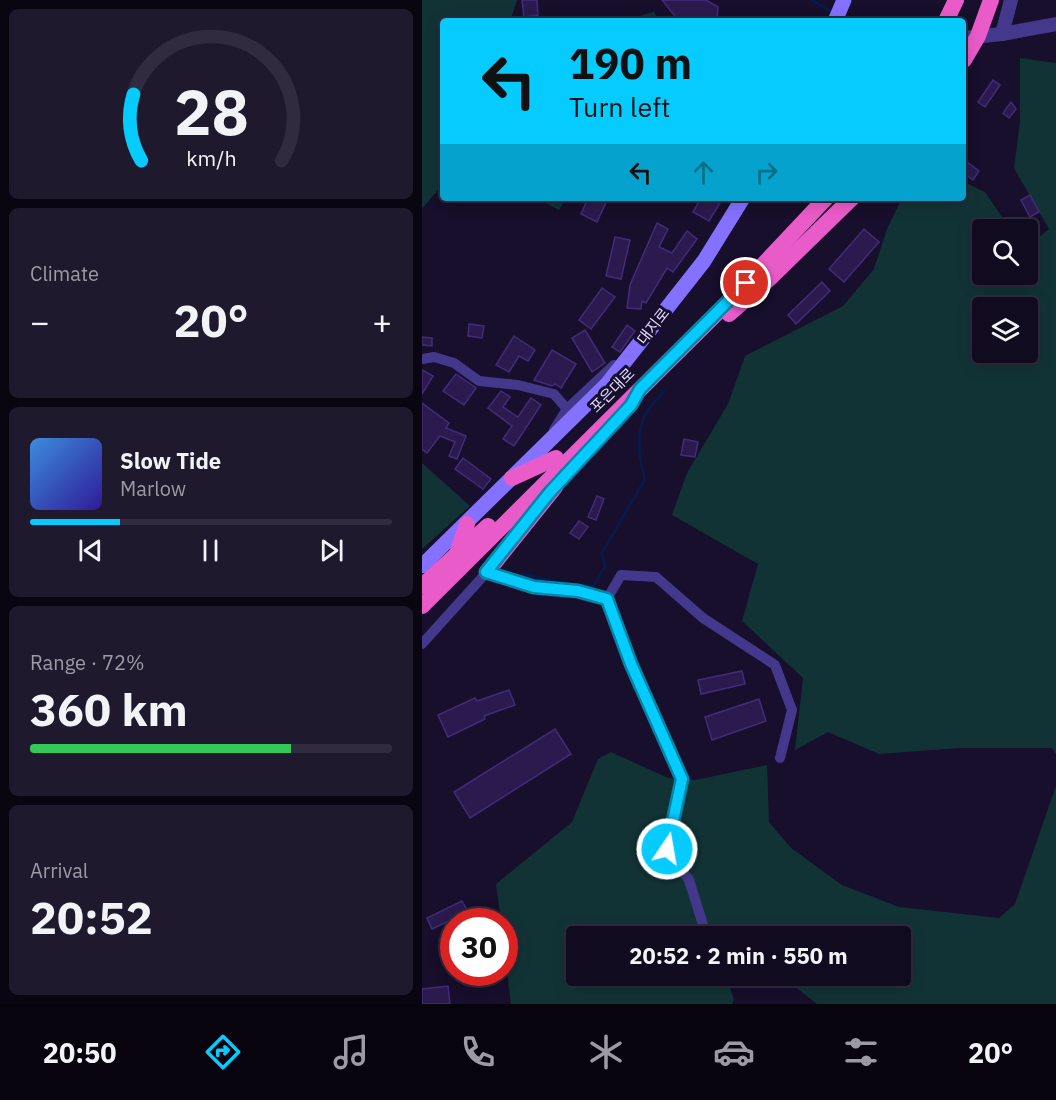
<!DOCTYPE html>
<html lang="en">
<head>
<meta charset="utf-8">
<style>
  :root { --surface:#110b20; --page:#1e192d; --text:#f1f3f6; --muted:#9c9ba5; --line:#302b3e; --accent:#06cbff }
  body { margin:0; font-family:"IBM Plex Sans","Noto Sans KR",sans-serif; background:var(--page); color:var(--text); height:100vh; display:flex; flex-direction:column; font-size:22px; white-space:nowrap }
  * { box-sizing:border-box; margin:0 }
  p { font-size:20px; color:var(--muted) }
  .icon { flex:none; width:33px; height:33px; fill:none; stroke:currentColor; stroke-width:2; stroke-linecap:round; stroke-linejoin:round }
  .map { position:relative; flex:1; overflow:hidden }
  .sheet { display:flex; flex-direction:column; gap:9px; padding:9px; background:#090612; width:422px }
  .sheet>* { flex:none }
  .banner { position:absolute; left:18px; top:18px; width:526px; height:183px; border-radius:6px; box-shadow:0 3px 15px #0003,0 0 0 2px var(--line); background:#06cbff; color:#111; overflow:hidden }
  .tools { position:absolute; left:550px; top:219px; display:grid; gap:12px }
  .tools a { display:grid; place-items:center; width:66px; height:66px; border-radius:6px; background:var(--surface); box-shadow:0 3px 15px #0003,0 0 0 2px var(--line); font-size:30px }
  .speed { position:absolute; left:18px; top:908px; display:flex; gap:12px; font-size:30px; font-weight:700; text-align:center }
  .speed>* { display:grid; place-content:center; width:78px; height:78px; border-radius:50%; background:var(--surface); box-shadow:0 3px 15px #0003,0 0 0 2px var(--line); line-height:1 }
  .speed .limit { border:9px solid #d22; background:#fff; color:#111 }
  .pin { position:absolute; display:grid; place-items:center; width:51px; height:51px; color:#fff; margin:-26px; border:3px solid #fff; border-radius:50%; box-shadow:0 2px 6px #0007 }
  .me { position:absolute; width:66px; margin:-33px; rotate:12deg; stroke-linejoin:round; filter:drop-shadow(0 0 4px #0008) }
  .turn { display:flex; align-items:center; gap:21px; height:126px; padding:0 30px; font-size:27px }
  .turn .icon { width:78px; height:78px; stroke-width:2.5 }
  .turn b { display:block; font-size:42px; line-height:51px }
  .lanes { display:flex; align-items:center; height:57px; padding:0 30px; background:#0003; justify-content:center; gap:30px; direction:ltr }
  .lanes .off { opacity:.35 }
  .big { font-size:45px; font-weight:800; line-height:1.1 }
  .sheet .tile { flex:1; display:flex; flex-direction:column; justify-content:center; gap:9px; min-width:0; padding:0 21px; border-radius:9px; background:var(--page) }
  .sheet .dial { align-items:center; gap:0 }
  .dial svg { height:156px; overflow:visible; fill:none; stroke:var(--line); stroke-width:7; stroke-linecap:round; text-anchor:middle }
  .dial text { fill:var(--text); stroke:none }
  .song { display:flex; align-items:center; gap:18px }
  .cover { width:72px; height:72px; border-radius:9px; background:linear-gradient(135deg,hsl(210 70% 55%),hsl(250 70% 35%)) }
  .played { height:6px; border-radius:3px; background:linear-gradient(90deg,var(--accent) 25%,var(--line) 25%) }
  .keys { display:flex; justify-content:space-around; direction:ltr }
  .heat { display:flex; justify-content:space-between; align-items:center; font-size:33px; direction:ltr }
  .charge { height:9px; border-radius:4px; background:linear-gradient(90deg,#34c759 72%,var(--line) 0) }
  .trip { position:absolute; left:144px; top:926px; width:345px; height:60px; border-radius:6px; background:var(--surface); box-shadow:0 3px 15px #0003,0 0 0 2px var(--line); font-weight:800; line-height:60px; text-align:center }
  .tab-bar { display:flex; height:96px; justify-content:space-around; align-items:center; background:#07040d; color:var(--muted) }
  .tab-bar .icon { width:42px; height:42px }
  .tab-bar .selected { color:var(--accent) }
  .tab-bar b { font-size:27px; color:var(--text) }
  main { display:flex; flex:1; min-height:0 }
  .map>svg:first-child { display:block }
</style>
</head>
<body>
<main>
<section class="sheet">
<div class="tile dial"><svg viewBox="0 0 100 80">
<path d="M14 69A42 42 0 1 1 86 69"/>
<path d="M14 69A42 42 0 0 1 10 35" stroke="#06cbff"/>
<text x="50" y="56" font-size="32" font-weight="700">28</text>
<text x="50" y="72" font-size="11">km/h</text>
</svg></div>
<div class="tile"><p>Climate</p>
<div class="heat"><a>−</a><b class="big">20°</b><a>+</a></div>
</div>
<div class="tile">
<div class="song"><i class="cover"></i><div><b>Slow Tide</b><p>Marlow</p></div></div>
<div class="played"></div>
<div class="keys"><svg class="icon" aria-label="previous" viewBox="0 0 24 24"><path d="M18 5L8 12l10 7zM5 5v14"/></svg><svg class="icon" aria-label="pause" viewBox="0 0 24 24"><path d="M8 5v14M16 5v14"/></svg><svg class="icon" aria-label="next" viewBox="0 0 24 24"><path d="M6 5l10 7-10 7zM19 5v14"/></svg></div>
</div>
<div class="tile"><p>Range · 72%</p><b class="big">360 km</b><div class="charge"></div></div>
<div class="tile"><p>Arrival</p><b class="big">20:52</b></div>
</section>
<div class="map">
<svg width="635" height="1004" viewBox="0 0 635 1004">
  <rect width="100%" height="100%" fill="#170f2b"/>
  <g fill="#123336" fill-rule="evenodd">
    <path d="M0,0H95L88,21H21V184L0,209Z"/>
    <path d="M232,12L237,21H200Z"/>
    <path d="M598,58L634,63V754L630,748H537L457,754L406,732L373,750L381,678L320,621L336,564L250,515L265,473L306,404L323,356L421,306L452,269L465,229L480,198H542V182L563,192L588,229L561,230V274H606V246L627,229L592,168L598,122ZM561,308H606V352H561Z"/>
    <path d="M115,198H144L137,210Z"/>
    <path d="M0,463L48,506L0,549Z"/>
    <path d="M189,752L246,778L273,780L345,765L347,822L369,848L420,885L477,907L577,918L593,904L634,786V1004H395L358,975H478V936H154V975H304L312,1000L310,1004H89L83,953L82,921H79L74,884L150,822L176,759Z"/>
  </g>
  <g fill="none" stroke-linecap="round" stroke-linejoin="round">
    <g stroke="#08194c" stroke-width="3">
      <path d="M390,0L411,13"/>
      <path d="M100,574L147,584L171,586L183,567L180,553L223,479C217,459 213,434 224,414C228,406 236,398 242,391"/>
    </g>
  </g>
  <g fill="#2a1a4d" stroke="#432b7b" stroke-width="1.5">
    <path d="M100,0H115L116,15L102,17Z"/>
    <path d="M240,0H284L296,7L295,21H257Z"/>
    <path d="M571,80L578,85L563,107L556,102Z"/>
    <path d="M589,102L594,109L587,118L581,113Z"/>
    <path d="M542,160L557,171L551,180L542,173Z"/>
    <path d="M608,195L617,212L608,217L599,200Z"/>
    <path d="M166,198H186L175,222L159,214Z"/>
    <path d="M279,198H301L287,221L271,212Z"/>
    <path d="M235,223L246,229L237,247L250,253L265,231L275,239L251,272L245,268L224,303L220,301L219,309L205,308L208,285Z"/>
    <path d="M442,229L457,242L422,282L407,269Z"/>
    <path d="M193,237L208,240L199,279L184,276Z"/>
    <path d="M400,282L408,291L374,324L366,315Z"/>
    <path d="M180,288L193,297L169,329L157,320Z"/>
    <path d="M47,324L62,326L60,338L46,336Z"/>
    <path d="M205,325L213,331L198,352L190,347Z"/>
    <path d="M163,330L183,363L170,372L150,338Z"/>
    <path d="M92,336L113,350L106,361L97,356L87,372L74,365Z"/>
    <path d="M0,337L10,338V346L0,345Z"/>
    <path d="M130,350L154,364L139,388L133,384L130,386L112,380Z"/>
    <path d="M0,370L11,376L0,394Z"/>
    <path d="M34,374L54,388L42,405L21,391Z"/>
    <path d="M79,391L88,397L81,407L96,417L109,398L119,405L92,446L81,439L90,426L66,408Z"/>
    <path d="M0,403L27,423L24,428L44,436L35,459L27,456L33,442L18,436L5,453L0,449Z"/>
    <path d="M262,439L276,442L273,457L259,455Z"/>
    <path d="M41,458L69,479L61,489L33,469Z"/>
    <path d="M175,496L182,499L174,520L166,517Z"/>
    <path d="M157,521L166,527L157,539L148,533Z"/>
    <path d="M320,671L323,684L279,694L276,680Z"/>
    <path d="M87,690L93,705L62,716L63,719L26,737L16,715L53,698L55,701Z"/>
    <path d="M337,699L344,721L290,740L283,717Z"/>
    <path d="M133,729L149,754L48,818L32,792Z"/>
    <path d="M40,901L46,912L10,929L5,918Z"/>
    <path d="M26,986L28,1004H0V989Z"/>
  </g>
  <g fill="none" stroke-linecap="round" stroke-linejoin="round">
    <g stroke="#44388d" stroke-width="10">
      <path d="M0,359L12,357L32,363L57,381L96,385L132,394L145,409"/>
      <path d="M132,430L145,409L192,365"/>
      <path d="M185,599L209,665L260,779L245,849L267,880L283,931L286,936"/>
      <path d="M0,644L65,572L112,587L156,591L185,599L199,575L234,577L281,618L353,665L370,710L358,758"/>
    </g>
    <g stroke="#44388d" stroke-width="14">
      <path d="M580,34L589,0"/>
      <path d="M542,38L580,34L635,24"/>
    </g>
    <g stroke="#8471ff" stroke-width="15">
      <path d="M413,21L422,0"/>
      <path d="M0,566L186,383L282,261L321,198"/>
    </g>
    <g stroke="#ea5bca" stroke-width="16">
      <path d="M524,21L534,0"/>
      <path d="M542,60L556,36L569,0"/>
      <path d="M307,314L348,278L430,198"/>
      <path d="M90,478L134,458"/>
      <path d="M35,554L45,524"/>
      <path d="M65,572L133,487"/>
      <path d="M0,586L66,526"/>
      <path d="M0,606L308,300L404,198"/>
    </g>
  </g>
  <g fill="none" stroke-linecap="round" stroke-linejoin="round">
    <g stroke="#0484a6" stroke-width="15">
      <path id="route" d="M245,849L260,779L209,664L185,599L156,591L112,587L64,572L128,492L209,405L218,389L324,283"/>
    </g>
    <use href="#route" stroke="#06cbff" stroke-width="10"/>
  </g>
  <g text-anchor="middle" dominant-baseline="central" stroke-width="6" stroke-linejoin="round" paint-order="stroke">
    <g font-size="15" fill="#e2daff" stroke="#170f2b">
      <text transform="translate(231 326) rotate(-52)">대지로</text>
      <text transform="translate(190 390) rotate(-45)">포은대로</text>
    </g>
  </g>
</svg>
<div class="tools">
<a><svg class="icon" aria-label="search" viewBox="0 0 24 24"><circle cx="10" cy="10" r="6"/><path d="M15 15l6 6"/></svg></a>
<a><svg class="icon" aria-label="layers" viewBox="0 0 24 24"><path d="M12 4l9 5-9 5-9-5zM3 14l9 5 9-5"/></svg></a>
</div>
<div class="speed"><div class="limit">30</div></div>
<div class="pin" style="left:324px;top:283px;background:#d93025"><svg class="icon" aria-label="arrive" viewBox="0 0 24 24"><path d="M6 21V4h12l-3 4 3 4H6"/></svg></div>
<svg class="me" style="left:245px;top:849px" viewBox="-20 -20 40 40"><circle r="17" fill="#06cbff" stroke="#fff" stroke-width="3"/><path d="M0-11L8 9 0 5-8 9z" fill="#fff"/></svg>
<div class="trip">20:52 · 2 min · 550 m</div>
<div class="banner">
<div class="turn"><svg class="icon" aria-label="left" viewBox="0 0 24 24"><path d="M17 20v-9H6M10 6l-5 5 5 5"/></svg><div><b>190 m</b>Turn left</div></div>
<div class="lanes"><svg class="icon" aria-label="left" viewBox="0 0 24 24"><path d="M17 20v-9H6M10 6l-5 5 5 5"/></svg><svg class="icon off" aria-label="ahead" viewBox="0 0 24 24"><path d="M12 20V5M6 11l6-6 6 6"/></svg><svg class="icon off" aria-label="right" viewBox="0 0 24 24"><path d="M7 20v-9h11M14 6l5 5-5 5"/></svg></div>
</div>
</div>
</main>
<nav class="tab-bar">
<b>20:50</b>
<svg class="icon selected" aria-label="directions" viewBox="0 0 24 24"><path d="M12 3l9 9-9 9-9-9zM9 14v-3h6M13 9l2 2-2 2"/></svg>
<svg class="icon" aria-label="music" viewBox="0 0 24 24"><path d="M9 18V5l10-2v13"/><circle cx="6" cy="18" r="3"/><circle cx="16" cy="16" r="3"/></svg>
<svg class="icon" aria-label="phone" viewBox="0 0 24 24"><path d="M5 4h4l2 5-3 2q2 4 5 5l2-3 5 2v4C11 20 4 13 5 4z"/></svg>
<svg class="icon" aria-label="climate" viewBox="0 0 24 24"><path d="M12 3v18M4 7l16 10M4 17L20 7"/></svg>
<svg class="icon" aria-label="car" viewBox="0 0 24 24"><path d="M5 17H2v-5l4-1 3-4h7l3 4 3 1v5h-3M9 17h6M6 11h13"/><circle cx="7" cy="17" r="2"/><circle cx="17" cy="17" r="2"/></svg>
<svg class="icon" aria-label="filters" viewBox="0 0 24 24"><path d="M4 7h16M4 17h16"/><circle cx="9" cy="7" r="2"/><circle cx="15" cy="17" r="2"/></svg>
<b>20°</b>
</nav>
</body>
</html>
